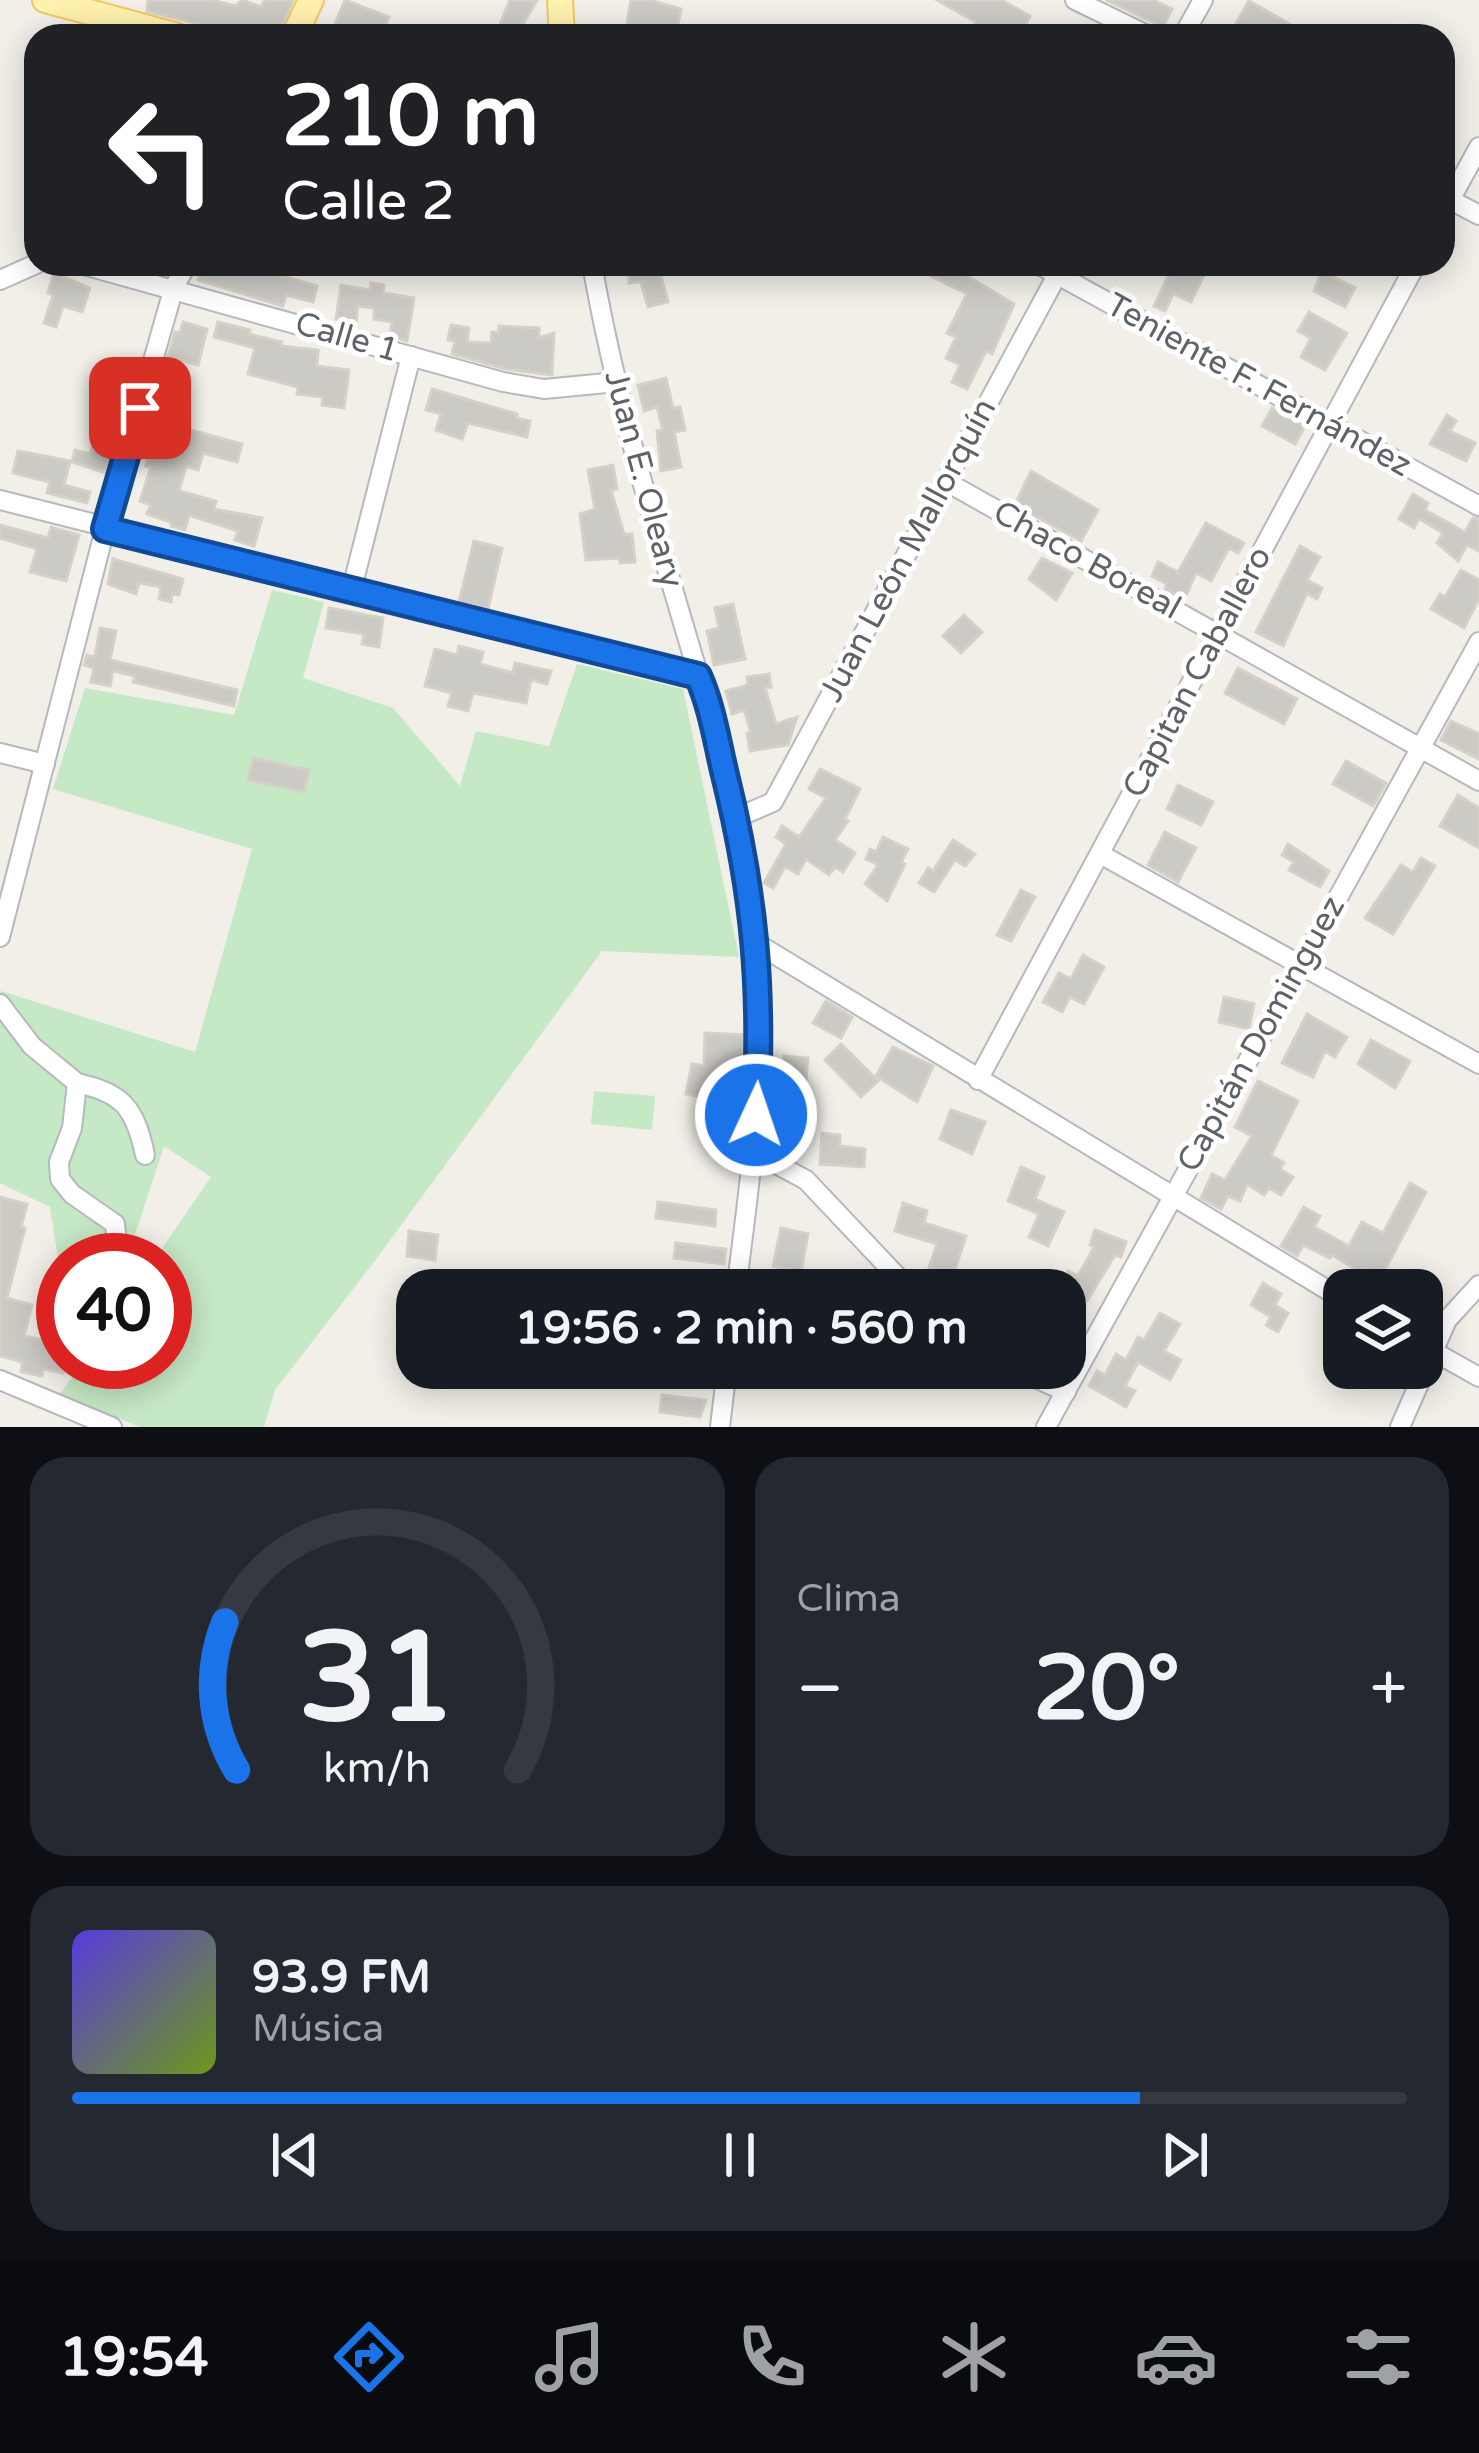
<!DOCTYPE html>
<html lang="es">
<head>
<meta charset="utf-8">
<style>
  :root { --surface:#171b24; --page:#242831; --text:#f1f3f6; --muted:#9ea1a6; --line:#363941; --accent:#1a73e8 }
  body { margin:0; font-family:"Varela Round",sans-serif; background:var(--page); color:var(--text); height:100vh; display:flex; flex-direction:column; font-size:45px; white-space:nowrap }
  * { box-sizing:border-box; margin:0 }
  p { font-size:39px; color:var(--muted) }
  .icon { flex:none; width:66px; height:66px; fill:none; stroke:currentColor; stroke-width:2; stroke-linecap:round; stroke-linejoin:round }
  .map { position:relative; height:1427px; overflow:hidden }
  .panel { display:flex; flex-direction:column; gap:30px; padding:30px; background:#0d0f14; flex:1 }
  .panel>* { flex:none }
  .hud { position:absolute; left:24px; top:24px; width:1431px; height:252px; border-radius:36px; box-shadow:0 6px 30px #0003; background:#202124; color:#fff; overflow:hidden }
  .buttons { position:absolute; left:1323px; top:1269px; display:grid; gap:24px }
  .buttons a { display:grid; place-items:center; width:120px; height:120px; border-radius:24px; background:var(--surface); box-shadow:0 6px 30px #0003; font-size:60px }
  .speed { position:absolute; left:36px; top:1233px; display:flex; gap:24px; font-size:60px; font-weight:700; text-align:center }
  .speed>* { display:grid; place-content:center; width:156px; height:156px; border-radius:50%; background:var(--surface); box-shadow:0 6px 30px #0003; line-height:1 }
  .speed .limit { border:18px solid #d22; background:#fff; color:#111 }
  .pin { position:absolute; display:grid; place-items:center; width:102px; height:102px; color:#fff; margin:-51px; border-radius:24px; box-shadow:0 6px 18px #0006 }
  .me { position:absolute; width:132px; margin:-66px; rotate:3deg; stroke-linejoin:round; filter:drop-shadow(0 0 9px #0008) }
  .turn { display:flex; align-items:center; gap:42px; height:252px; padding:0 60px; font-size:54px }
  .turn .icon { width:156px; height:156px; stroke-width:2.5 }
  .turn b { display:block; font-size:84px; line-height:102px }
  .big { font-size:90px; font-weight:800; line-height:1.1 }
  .panel .tile { flex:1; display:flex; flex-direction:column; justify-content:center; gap:18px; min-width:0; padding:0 42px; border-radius:36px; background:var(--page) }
  .panel .dial { align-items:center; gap:0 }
  .dial svg { height:312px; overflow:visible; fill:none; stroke:var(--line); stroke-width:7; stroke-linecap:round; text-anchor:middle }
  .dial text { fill:var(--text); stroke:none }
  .song { display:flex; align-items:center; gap:36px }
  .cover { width:144px; height:144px; border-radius:18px; background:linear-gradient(135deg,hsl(250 70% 55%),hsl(80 70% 35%)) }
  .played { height:12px; border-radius:6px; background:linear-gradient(90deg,var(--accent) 80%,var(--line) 80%) }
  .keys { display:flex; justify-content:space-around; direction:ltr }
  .heat { display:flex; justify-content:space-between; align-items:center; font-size:66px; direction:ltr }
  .panel .tiles { flex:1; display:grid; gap:30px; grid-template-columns:1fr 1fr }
  .tile:last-child { grid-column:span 2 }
  .trip { position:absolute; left:396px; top:1269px; width:690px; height:120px; border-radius:36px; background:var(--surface); box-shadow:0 6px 30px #0003; font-weight:800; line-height:120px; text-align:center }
  .tab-bar { display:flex; height:192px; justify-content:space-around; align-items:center; background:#090b0e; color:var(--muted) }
  .tab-bar .icon { width:84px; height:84px }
  .tab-bar .selected { color:var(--accent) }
  .tab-bar b { font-size:54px; color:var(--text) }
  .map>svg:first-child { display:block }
</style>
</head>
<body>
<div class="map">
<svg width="1479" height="1427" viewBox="0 0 1479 1427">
  <rect width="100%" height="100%" fill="#f1efe8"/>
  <g fill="#c5e8c5">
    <path d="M272,590L324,602L303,678L393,708L460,786L476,731L549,746L577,664L683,689L739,957L602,951L377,1258L275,1390L264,1427H140L60,1394L75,1373L74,1362H165V1260H154L211,1177L164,1146L130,1250L146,1260H63V1290L50,1207L0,1183V995L1,991L195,1052L252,849L53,789L85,688L234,715Z"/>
    <path d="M594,1091L655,1096L652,1130L591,1124Z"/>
  </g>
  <g fill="#cccac5" stroke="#d6d1c6" stroke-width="3">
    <path d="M148,0H211L236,6L242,0L261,7L265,0H293L278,36H221L223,30L147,11Z"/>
    <path d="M345,0L389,17L381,36H330Z"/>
    <path d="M510,0H537L516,36H495Z"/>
    <path d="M631,0H649L681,9L677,30L662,27L660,36H648L626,30Z"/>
    <path d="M937,0H1001L1030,16L1021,34L1011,30L1008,36H969L976,22Z"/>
    <path d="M1106,0H1153L1172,9L1163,27Z"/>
    <path d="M1249,1L1293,26L1289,36H1229Z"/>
    <path d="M202,264H242L317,286L313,302L286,295L283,306L198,280Z"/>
    <path d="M920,264H947L1014,304L992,354L986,351L967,389L952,382L960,365L946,358L956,337L947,333L967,294L929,275L931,271Z"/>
    <path d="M1174,264L1203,277L1191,302L1173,294L1165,311L1154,306Z"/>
    <path d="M658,265L668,302L648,307L641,282L629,283V272Z"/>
    <path d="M1322,271L1355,288L1345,307L1314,291Z"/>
    <path d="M54,273L90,288L82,312L63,306L56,327L44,323L53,295L48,293Z"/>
    <path d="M371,283L384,285L383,293L414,298L407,341L390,336L392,322L374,319V308L358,306L356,322L336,319L341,285L370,290Z"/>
    <path d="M1309,312L1347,333L1325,370L1301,357L1311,338L1298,331Z"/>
    <path d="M183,322L207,329L198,365L168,357L175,332L180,333Z"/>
    <path d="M218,322L250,330L249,334L282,342L281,346L318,350L317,366L349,370L344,408L322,405L323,397L297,394L298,387L248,374L255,348L214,337Z"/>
    <path d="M451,325L469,328L467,342L491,343L492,332L499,333V326L539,328V338L554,333L552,375L506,369L452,354L455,341L448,340Z"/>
    <path d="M666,378L673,408L680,407L685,430L674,432L681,467L661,471L657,431L663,430L657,407L644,411L638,385Z"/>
    <path d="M161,381L185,386L176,426L242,444L237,462L203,453L198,470L186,466L179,491L216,501L214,509L262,518L254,546L235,540L238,531L189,515L185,530L171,526V522L147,514L151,505L140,501L151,467L146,466L153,440L145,438Z"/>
    <path d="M432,389L517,414L516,418L530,421L527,437L468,423L462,439L436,430L441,414L426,410Z"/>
    <path d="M1272,408L1305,426L1295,444L1262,426Z"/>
    <path d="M1447,415L1456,421L1450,431L1475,443L1466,461L1430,444Z"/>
    <path d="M97,430L113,435L106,473L72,462L75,450L90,454Z"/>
    <path d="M18,451L70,461L64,485L90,492L87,503L47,493L50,482L13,473Z"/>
    <path d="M613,465L617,489L611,490L624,534H632L635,562L620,563L619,558L586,560L580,514L595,509L588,470Z"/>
    <path d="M1031,471L1098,510L1081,541L1015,505Z"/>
    <path d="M1413,494L1428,503L1425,510L1465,532L1473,518L1479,519V551L1467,545L1458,561L1437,543L1443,533L1419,519L1414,528L1399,519Z"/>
    <path d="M1206,523L1244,543L1238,553L1229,548L1211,581L1196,573L1184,600L1165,589L1167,584L1152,576L1158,562L1178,572Z"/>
    <path d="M0,525L48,538L51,527L79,535L66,581L30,572L37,549L0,538Z"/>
    <path d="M474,541L502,548L488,609L459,602Z"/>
    <path d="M1300,546L1320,557L1307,580L1322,588L1317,599L1307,593L1283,646L1256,632Z"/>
    <path d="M1042,558L1072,573L1056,600L1029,579Z"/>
    <path d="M113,559L183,579L179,595L172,594L171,602L159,599L161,587L139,583L136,594L108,584Z"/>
    <path d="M1461,570L1479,580V599L1464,628L1431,609L1440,594L1445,597Z"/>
    <path d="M733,604L745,659L714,665L707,631L719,628L715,608Z"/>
    <path d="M329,608L383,618L379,647L362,644L364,634L326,628Z"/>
    <path d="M964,615L982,632L961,653L943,636Z"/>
    <path d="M100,628L116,631L110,660L237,690L234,706L133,682L135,676L113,671L110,686L91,682L94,668L84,665L87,655L95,657Z"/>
    <path d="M459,646L483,652L480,664L513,673L515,663L551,671L547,684L531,680L526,703L473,693L468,711L448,706L452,693L425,686L435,649L457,655Z"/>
    <path d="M1238,668L1297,699L1284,724L1225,693Z"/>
    <path d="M769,674L771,687L765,688L776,724L797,717L788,745L750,751L747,733L751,732L744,710L732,714L726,691L748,685L747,677Z"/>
    <path d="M1451,721L1479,734V759L1441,740Z"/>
    <path d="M253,758L309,770L304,792L248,780Z"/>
    <path d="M1346,761L1386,783L1373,806L1333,784Z"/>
    <path d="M820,769L860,789L845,819L848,821L835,840L855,853L843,872L835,867L829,875L806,859L798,874L785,867L773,888L764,883L786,844L776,837L782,826L799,837L826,798L809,789Z"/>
    <path d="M1178,785L1213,802L1201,825L1167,809Z"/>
    <path d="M1458,795L1479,808V848L1440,826Z"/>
    <path d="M1165,832L1196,848L1178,882L1148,865Z"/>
    <path d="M883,837L908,849L901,862L905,864L887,901L865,884L878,865L866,859L870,849L876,852Z"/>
    <path d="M953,840L975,854L965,866L955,860L934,892L919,883L928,868L933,871Z"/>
    <path d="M1288,844L1329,871L1320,887L1289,870L1294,862L1282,855Z"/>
    <path d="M1421,858L1435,866L1393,934L1365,918L1401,865L1413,872Z"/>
    <path d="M1021,890L1035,897L1011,941L997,935Z"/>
    <path d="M1083,955L1104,967L1084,1004L1070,997L1062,1012L1043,1002L1059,973L1071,979Z"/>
    <path d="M1224,997L1254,1004L1249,1029L1219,1022Z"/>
    <path d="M826,1001L852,1017L841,1038L813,1023Z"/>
    <path d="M1307,1014L1347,1037L1335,1057L1325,1051L1313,1077L1282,1063Z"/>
    <path d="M705,1033L745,1035L743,1062L734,1061L726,1102L686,1094L692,1064L704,1066Z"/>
    <path d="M1371,1040L1410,1061L1395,1088L1358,1064Z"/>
    <path d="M841,1044L878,1081L861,1097L825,1060Z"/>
    <path d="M893,1047L933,1066L917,1102L876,1076Z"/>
    <path d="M784,1056L808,1058L803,1108L779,1105Z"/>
    <path d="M1258,1081L1298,1101L1271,1155L1284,1163L1280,1169L1293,1177L1281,1195L1269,1188L1264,1195L1247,1184L1240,1201L1228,1196L1221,1209L1201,1198L1212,1174L1225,1180L1252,1136L1235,1127Z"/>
    <path d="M951,1110L985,1122L972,1154L940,1139Z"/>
    <path d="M822,1133L840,1135V1146L865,1149L864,1167L820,1164Z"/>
    <path d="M1021,1167L1044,1177L1035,1199L1064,1212L1048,1246L1029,1237L1039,1214L1008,1201Z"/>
    <path d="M1410,1183L1426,1192L1378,1283L1332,1255L1330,1258L1303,1245L1297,1256L1281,1246L1304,1207L1320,1216L1314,1227L1349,1246L1362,1222L1383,1233Z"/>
    <path d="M0,1197L27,1204L21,1227L25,1228L7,1298L32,1305L24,1336L52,1342L53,1338L63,1340V1373L43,1369L42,1376L21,1372L23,1362L0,1356Z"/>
    <path d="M658,1202L716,1210L715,1226L656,1218Z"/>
    <path d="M903,1203L927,1211L924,1223L966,1236L953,1276L929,1268L937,1244L895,1231Z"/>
    <path d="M781,1228L808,1234L801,1272L773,1266Z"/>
    <path d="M1095,1230L1126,1242L1121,1257L1115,1255L1087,1301L1061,1287L1068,1271L1078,1276L1094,1247L1090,1245Z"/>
    <path d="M409,1231L438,1235L435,1260L407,1256Z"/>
    <path d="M676,1243L726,1249L724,1264L674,1258Z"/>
    <path d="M1263,1283L1281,1294L1275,1305L1288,1313L1278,1332L1266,1325L1271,1317L1251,1305Z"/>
    <path d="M1160,1313L1180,1324L1164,1351L1181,1360L1170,1380L1138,1362L1125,1386L1135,1391L1126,1407L1089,1386L1097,1371L1105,1375L1116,1354L1126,1360L1138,1337L1144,1340Z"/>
    <path d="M662,1395L706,1400L700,1417L660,1412Z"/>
  </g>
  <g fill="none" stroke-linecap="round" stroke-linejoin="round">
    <g stroke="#b5b8bc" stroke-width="22">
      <g id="minor">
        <path d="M1075,0L1149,36"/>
        <path d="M1183,36L1203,0"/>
        <path d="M1443,196L1479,215"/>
        <path d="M1443,213L1479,147"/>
        <path d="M80,264L503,382L544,389L617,382"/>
        <path d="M592,264C616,401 657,536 697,670C723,759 748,851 756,945C767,1060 751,1176 736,1290"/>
        <path d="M1038,264L1479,506"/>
        <path d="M0,280L36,264"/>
        <path d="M945,481L1479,781"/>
        <path d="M0,500L698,676"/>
        <path d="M351,592L411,356"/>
        <path d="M0,753L45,764"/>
        <path d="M736,818L773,802L1063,264"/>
        <path d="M1100,854L1479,1064"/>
        <path d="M0,937L105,529L174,287L187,264"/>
        <path d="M756,943L1344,1300"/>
        <path d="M0,1004L32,1046L77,1083L72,1128L59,1162L60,1179L72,1194L115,1224L116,1234L108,1260"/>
        <path d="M978,1080L1416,264"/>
        <path d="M77,1083C123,1093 135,1108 145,1155"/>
        <path d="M754,1152L806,1180L910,1290"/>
        <path d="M1422,1345L1479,1377"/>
        <path d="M1014,1368L1066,1392"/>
        <path d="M0,1380L112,1427"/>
        <path d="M720,1427L727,1368"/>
        <path d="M1046,1427L1479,642"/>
        <path d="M1400,1427L1447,1320L1479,1285"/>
      </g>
    </g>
    <g stroke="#f2c960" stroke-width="28">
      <g id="major">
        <path d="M45,0L178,36"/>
        <path d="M560,0L562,36"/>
        <path d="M294,36L311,0"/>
      </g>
    </g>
    <use href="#minor" stroke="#fff" stroke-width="18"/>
    <use href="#major" stroke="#fff2af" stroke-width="24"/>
  </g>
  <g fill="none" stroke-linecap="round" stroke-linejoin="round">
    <g stroke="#114b97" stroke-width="30">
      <path id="route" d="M140,408L105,529L698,676C712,707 717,742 725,775C755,896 763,991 756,1115"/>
    </g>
    <use href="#route" stroke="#1a73e8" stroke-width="21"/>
  </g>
  <g text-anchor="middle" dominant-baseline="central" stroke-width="10" stroke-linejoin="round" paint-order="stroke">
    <g font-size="33" fill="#5f6368" stroke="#fff">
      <text transform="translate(347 337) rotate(16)">Calle 1</text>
      <text transform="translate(1259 385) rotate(29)">Teniente F. Fernández</text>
      <text transform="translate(644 479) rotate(75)">Juan E. Oleary</text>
      <text transform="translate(908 550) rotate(-62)">Juan León Mallorquín</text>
      <text transform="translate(1087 560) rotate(29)">Chaco Boreal</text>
      <text transform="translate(1197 672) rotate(-62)">Capitan Caballero</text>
      <text transform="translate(1261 1034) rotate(-61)">Capitán Dominguez</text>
    </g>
  </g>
</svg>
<div class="buttons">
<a><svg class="icon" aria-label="layers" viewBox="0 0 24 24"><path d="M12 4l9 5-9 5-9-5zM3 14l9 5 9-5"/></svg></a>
</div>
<div class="speed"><div class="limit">40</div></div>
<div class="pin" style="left:140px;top:408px;background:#d93025"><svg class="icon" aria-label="arrive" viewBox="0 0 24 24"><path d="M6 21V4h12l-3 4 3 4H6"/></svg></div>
<svg class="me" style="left:756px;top:1115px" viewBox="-20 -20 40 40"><circle r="17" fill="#1a73e8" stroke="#fff" stroke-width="3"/><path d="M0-11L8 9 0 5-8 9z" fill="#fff"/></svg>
<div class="trip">19:56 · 2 min · 560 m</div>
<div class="hud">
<div class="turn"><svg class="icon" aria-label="left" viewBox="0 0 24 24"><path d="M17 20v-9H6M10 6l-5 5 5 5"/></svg><div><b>210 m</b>Calle 2</div></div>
</div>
</div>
<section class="panel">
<div class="tiles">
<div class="tile dial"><svg viewBox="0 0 100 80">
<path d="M14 69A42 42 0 1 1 86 69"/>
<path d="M14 69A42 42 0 0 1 11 31" stroke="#1a73e8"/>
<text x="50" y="56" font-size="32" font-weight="700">31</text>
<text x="50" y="72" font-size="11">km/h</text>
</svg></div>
<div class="tile"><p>Clima</p>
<div class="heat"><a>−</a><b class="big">20°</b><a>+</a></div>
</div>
<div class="tile">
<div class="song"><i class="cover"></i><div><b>93.9 FM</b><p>Música</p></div></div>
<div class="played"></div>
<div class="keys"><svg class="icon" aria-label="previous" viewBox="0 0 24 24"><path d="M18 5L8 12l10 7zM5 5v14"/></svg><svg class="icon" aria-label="pause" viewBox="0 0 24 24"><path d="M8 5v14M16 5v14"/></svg><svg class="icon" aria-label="next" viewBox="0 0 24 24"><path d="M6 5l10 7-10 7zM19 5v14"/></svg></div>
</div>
</div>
</section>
<nav class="tab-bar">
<b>19:54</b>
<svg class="icon selected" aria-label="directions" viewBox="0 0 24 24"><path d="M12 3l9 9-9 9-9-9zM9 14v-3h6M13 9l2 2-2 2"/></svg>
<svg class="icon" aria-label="music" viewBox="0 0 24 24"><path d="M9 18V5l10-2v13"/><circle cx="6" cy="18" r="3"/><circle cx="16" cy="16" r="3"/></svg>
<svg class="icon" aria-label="phone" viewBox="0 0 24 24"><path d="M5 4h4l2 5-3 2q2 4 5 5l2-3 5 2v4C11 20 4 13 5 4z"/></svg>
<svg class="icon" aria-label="climate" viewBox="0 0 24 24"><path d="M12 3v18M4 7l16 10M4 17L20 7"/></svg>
<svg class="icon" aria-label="car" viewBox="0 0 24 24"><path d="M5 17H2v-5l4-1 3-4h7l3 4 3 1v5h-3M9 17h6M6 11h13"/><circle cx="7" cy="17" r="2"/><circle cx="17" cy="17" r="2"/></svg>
<svg class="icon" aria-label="filters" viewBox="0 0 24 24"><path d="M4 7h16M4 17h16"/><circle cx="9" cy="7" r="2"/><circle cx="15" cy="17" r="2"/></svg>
</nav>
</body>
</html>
